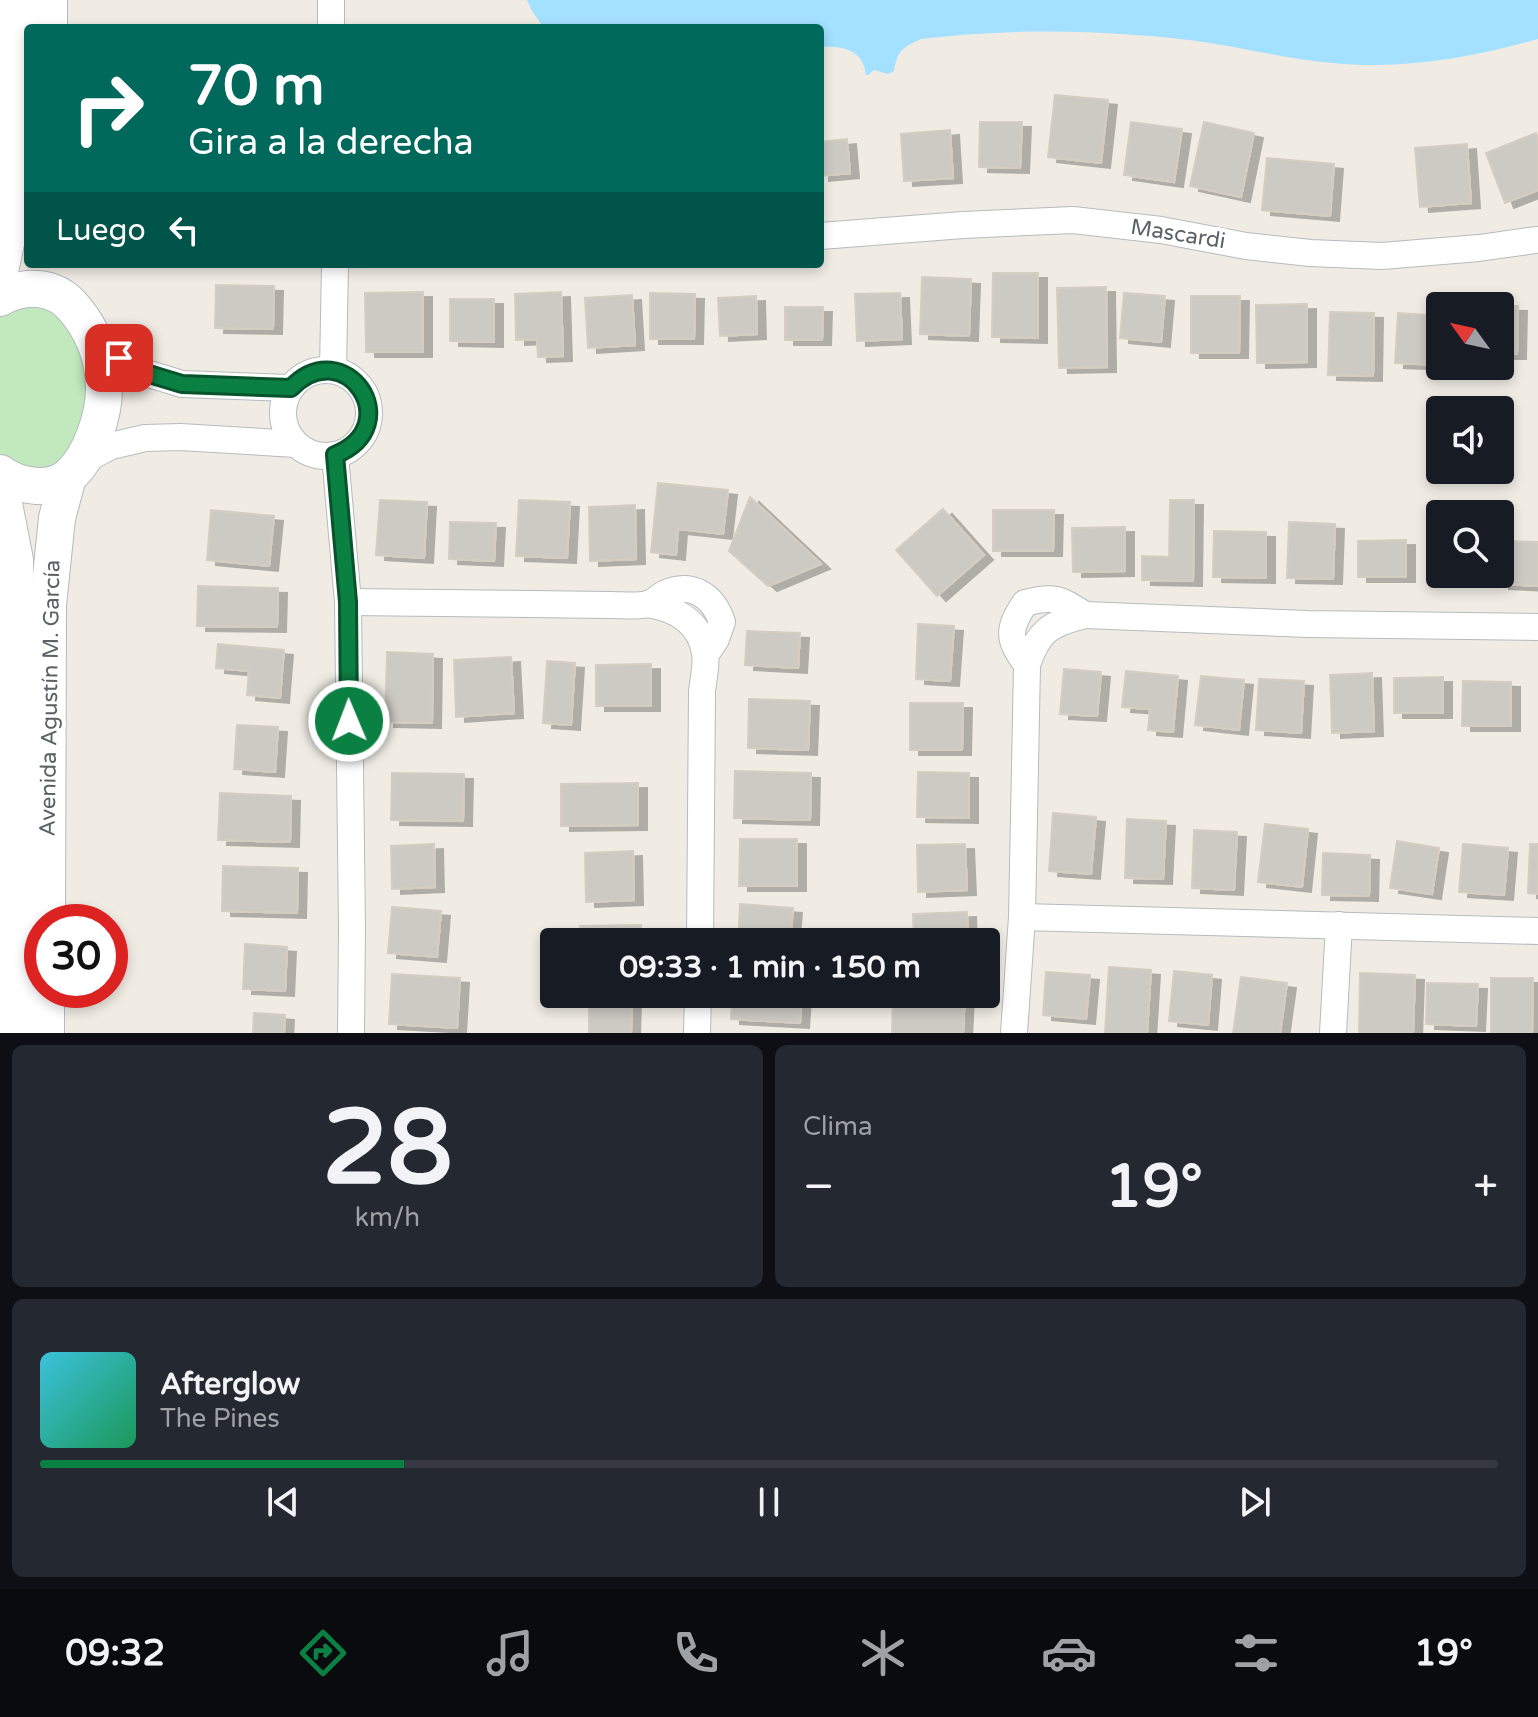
<!DOCTYPE html>
<html lang="es">
<head>
<meta charset="utf-8">
<style>
  :root { --surface:#171b24; --page:#242831; --text:#f1f3f6; --muted:#9ea1a6; --line:#363941; --accent:#0b8043 }
  body { margin:0; font-family:"Varela Round",sans-serif; background:var(--page); color:var(--text); height:100vh; display:flex; flex-direction:column; font-size:30px; white-space:nowrap }
  * { box-sizing:border-box; margin:0 }
  p { font-size:26px; color:var(--muted) }
  .icon { flex:none; width:44px; height:44px; fill:none; stroke:currentColor; stroke-width:2; stroke-linecap:round; stroke-linejoin:round }
  .map { position:relative; height:1033px; overflow:hidden }
  .sheet { display:flex; flex-direction:column; gap:12px; padding:12px; background:#0d0f14; flex:1 }
  .sheet>* { flex:none }
  .guide { position:absolute; left:24px; top:24px; width:800px; height:244px; border-radius:8px; box-shadow:0 4px 12px #0003; background:#00695c; color:#fff; overflow:hidden }
  .needle { width:52px; rotate:303deg }
  .buttons { position:absolute; left:1426px; top:292px; display:grid; gap:16px }
  .buttons a { display:grid; place-items:center; width:88px; height:88px; border-radius:8px; background:var(--surface); box-shadow:0 4px 12px #0003; font-size:40px }
  .speed { position:absolute; left:24px; top:904px; display:flex; gap:16px; font-size:40px; font-weight:700; text-align:center }
  .speed>* { display:grid; place-content:center; width:104px; height:104px; border-radius:50%; background:var(--surface); box-shadow:0 4px 12px #0003; line-height:1 }
  .speed .limit { border:12px solid #d22; background:#fff; color:#111 }
  .pin { position:absolute; display:grid; place-items:center; width:68px; height:68px; color:#fff; margin:-34px; border-radius:16px; box-shadow:0 4px 12px #0006 }
  .me { position:absolute; width:88px; margin:-44px; rotate:359deg; stroke-linejoin:round; filter:drop-shadow(0 0 6px #0008) }
  .turn { display:flex; align-items:center; gap:28px; height:168px; padding:0 32px; font-size:36px }
  .turn .icon { width:104px; height:104px; stroke-width:2.5 }
  .turn b { display:block; font-size:56px; line-height:68px }
  .then { display:flex; align-items:center; height:76px; padding:0 32px; background:#0003; gap:16px; font-size:30px }
  .big { font-size:60px; font-weight:700; line-height:1.1 }
  .sheet .widget { flex:1; display:flex; flex-direction:column; justify-content:center; gap:12px; min-width:0; padding:0 28px; border-radius:12px; background:var(--page) }
  .sheet .dial { align-items:center; gap:0 }
  .dial b { font-size:104px; line-height:1 }
  .song { display:flex; align-items:center; gap:24px }
  .cover { width:96px; height:96px; border-radius:12px; background:linear-gradient(135deg,hsl(190 70% 55%),hsl(150 70% 35%)) }
  .played { height:8px; border-radius:4px; background:linear-gradient(90deg,var(--accent) 25%,var(--line) 25%) }
  .keys { display:flex; justify-content:space-around; direction:ltr }
  .heat { display:flex; justify-content:space-between; align-items:center; font-size:44px; direction:ltr }
  .sheet .tiles { flex:1; display:grid; gap:12px; grid-template-columns:1fr 1fr }
  .widget:last-child { grid-column:span 2 }
  .trip { position:absolute; left:540px; top:928px; width:460px; height:80px; border-radius:8px; background:var(--surface); box-shadow:0 4px 12px #0003; font-weight:700; line-height:80px; text-align:center }
  .menu { display:flex; height:128px; justify-content:space-around; align-items:center; background:#090b0e; color:var(--muted) }
  .menu .icon { width:56px; height:56px }
  .menu .on { color:var(--accent) }
  .menu b { font-size:36px; color:var(--text) }
  .map>svg:first-child { display:block }
</style>
</head>
<body>
<div class="map">
<svg width="1538" height="1033" viewBox="0 0 1538 1033">
  <defs>
    <filter id="shadow"><feDropShadow dx="9" dy="5" stdDeviation="0" flood-color="#0004"/></filter>
  </defs>
  <rect width="100%" height="100%" fill="#f0ece4"/>
  <path fill="#c2e9be" d="M29,307C40,308 50,308 58,315C76,330 89,364 90,386C91,394 87,403 86,410C84,418 83,427 79,434C62,470 32,478 0,454V317L15,309Z"/>
  <path fill="#a4e0ff" d="M527,0H1538V39C1471,58 1403,70 1333,63C1285,59 1237,46 1189,40C1099,30 1010,28 921,39C903,47 897,51 894,71L888,74L874,70L868,75H866C863,49 842,46 820,47V28H544L532,11Z"/>
  <g fill="#cdc9c3" stroke="#d5cdc1" stroke-width="2" filter="url(#shadow)">
    <path d="M1055,95L1108,100L1101,163L1048,157Z"/>
    <path d="M980,122H1022L1020,168L979,167Z"/>
    <path d="M1131,122L1182,129L1174,182L1124,175Z"/>
    <path d="M1204,122L1254,133L1241,197L1190,186Z"/>
    <path d="M950,130L953,178L904,181L901,134Z"/>
    <path d="M1536,133L1538,140V190L1505,203L1486,153Z"/>
    <path d="M847,139L850,173L820,176V142Z"/>
    <path d="M1467,144L1471,203L1420,207L1415,148Z"/>
    <path d="M1267,158L1334,164L1330,216L1262,210Z"/>
    <path d="M993,273H1038V338L992,337Z"/>
    <path d="M922,277L971,279L969,336L920,334Z"/>
    <path d="M216,285L274,286L273,329L215,328Z"/>
    <path d="M1106,287L1107,367L1059,368L1057,288Z"/>
    <path d="M423,292V352H366L365,293Z"/>
    <path d="M561,292L563,356L538,357L537,339L516,340L515,294Z"/>
    <path d="M650,293L695,294L694,339H650Z"/>
    <path d="M900,293L902,339L857,341L855,294Z"/>
    <path d="M1124,293L1165,296L1161,342L1120,338Z"/>
    <path d="M632,295L635,345L588,348L585,298Z"/>
    <path d="M756,296L757,334L720,336L718,298Z"/>
    <path d="M1191,296H1240L1239,353H1191Z"/>
    <path d="M450,299H494V342L450,341Z"/>
    <path d="M1307,304V362L1257,363L1256,305Z"/>
    <path d="M1464,305L1518,306L1517,354H1500V306Z"/>
    <path d="M785,307H823L822,340H785Z"/>
    <path d="M1330,312L1374,313L1373,376L1328,375Z"/>
    <path d="M1398,313L1440,316L1439,365L1395,363Z"/>
    <path d="M658,483L728,490L723,534L678,529L676,555L651,552Z"/>
    <path d="M750,497L821,564L768,586L729,551Z"/>
    <path d="M380,500L427,502L424,558L376,555Z"/>
    <path d="M519,500L570,502L567,558L516,556Z"/>
    <path d="M1170,500H1194L1193,581L1142,580V556L1169,557Z"/>
    <path d="M635,505L636,559L590,561L589,507Z"/>
    <path d="M943,509L984,555L937,596L896,550Z"/>
    <path d="M211,510L274,516L269,566L207,560Z"/>
    <path d="M993,510H1054L1053,551H993Z"/>
    <path d="M450,522L496,523L494,561L449,559Z"/>
    <path d="M1289,522L1335,524L1333,579L1287,578Z"/>
    <path d="M1433,526H1440V574H1478V577L1430,574Z"/>
    <path d="M1125,527V571L1073,572L1072,528Z"/>
    <path d="M1214,531L1266,532V578L1213,577Z"/>
    <path d="M1406,540V577H1358V541Z"/>
    <path d="M1501,541L1538,542V586L1500,584Z"/>
    <path d="M198,586L278,588L277,627L197,626Z"/>
    <path d="M918,624L954,626L950,681L916,679Z"/>
    <path d="M747,631L800,633L798,668L745,665Z"/>
    <path d="M218,644L284,650L280,698L247,695L249,671L216,668Z"/>
    <path d="M387,652L433,654L432,723L385,722Z"/>
    <path d="M511,657L514,713L456,717L454,660Z"/>
    <path d="M547,661L575,663L571,725L543,723Z"/>
    <path d="M651,664V706H596V665Z"/>
    <path d="M1064,669L1101,672L1097,716L1060,714Z"/>
    <path d="M1126,671L1178,676L1173,732L1148,730L1150,709L1122,707Z"/>
    <path d="M1372,673L1374,731L1332,733L1330,675Z"/>
    <path d="M1201,676L1244,680L1239,730L1195,725Z"/>
    <path d="M1443,677V713H1394V678Z"/>
    <path d="M1259,679L1304,681L1301,733L1256,730Z"/>
    <path d="M1463,681L1511,682V726H1462Z"/>
    <path d="M749,699L810,701L808,750L748,748Z"/>
    <path d="M910,703H963L962,750H910Z"/>
    <path d="M237,725L278,727L275,772L234,769Z"/>
    <path d="M735,771L811,773L810,820L734,818Z"/>
    <path d="M918,772L969,773V818L917,817Z"/>
    <path d="M392,773L464,774L463,821L391,820Z"/>
    <path d="M638,783V825L561,826V784Z"/>
    <path d="M220,793L291,796L290,842L218,840Z"/>
    <path d="M1053,813L1096,817L1091,874L1049,871Z"/>
    <path d="M1127,819L1166,821L1163,879L1125,878Z"/>
    <path d="M1265,824L1308,829L1302,887L1258,882Z"/>
    <path d="M1194,830L1237,832L1234,890L1192,888Z"/>
    <path d="M740,839H797V886H739Z"/>
    <path d="M1397,841L1439,848L1432,894L1390,888Z"/>
    <path d="M434,844L435,887L392,889L391,846Z"/>
    <path d="M965,844L967,890L918,892L917,845Z"/>
    <path d="M1463,844L1508,848L1504,895L1459,892Z"/>
    <path d="M1530,844H1538V894L1528,893Z"/>
    <path d="M633,851L634,900L586,902L585,853Z"/>
    <path d="M1323,853L1370,855L1369,896L1322,895Z"/>
    <path d="M223,866L298,868L297,913L222,911Z"/>
    <path d="M740,904L793,908L790,942H738Z"/>
    <path d="M392,907L441,911L437,957L388,953Z"/>
    <path d="M967,912L968,942H914L913,914Z"/>
    <path d="M641,925V942H580V926Z"/>
    <path d="M245,944L287,947L285,991L243,989Z"/>
    <path d="M1109,967L1151,970L1147,1033H1105Z"/>
    <path d="M1174,971L1212,975L1208,1025L1169,1021Z"/>
    <path d="M1046,972L1090,975L1086,1019L1043,1015Z"/>
    <path d="M1360,973L1415,975L1413,1033H1359Z"/>
    <path d="M392,974L460,978L457,1028L389,1024Z"/>
    <path d="M1241,977L1287,983L1280,1033H1233Z"/>
    <path d="M1491,978H1533L1532,1033H1491Z"/>
    <path d="M1427,983L1478,984L1476,1026L1426,1024Z"/>
    <path d="M589,994H632L631,1033H589Z"/>
    <path d="M732,994H802L800,1023L731,1019Z"/>
    <path d="M893,994H965L963,1033H892Z"/>
    <path d="M254,1013L285,1015L284,1033H253Z"/>
  </g>
  <g fill="none" stroke-linecap="round" stroke-linejoin="round">
    <g stroke="#b6bbbf" stroke-width="28">
      <g id="minor">
        <path d="M331,28V0"/>
        <path d="M820,236L963,225L1073,220L1161,230L1246,246L1310,253L1382,256L1479,248L1536,240"/>
        <path d="M94,337L119,358L149,374L182,384L291,388"/>
        <path d="M333,370L335,264"/>
        <circle cx="326" cy="413" r="43"/>
        <path d="M335,455L348,602L352,929L351,1033"/>
        <path d="M81,462L111,446L145,438L180,437L296,444"/>
        <path d="M348,602L610,605C622,605 637,607 648,604C654,602 659,597 664,594C691,581 713,595 722,622L716,639L706,654"/>
        <path d="M648,604C676,609 701,622 705,654C707,665 703,680 702,692L700,942"/>
        <path d="M1027,665C1008,639 1007,630 1025,603C1054,595 1060,599 1085,615L1307,624L1538,627"/>
        <path d="M1022,917L1538,931"/>
        <path d="M697,1033L698,994"/>
        <path d="M1014,1033L1022,917L1027,665C1038,631 1051,623 1085,615"/>
        <path d="M1333,1033L1339,925"/>
      </g>
    </g>
    <g stroke="#b5babf" stroke-width="38">
      <g id="secondary">
        <path d="M49,28V0"/>
        <path d="M0,271L13,211L15,0"/>
        <path d="M0,298C24,284 54,285 73,307C92,329 103,355 104,385C105,413 91,457 69,476C50,492 19,487 0,473"/>
        <path d="M0,494L4,504L15,560L13,1033"/>
        <path d="M47,922L48,605L57,518L68,477"/>
        <path d="M46,1033V990"/>
      </g>
    </g>
    <use href="#minor" stroke="#fff" stroke-width="26"/>
    <use href="#secondary" stroke="#fff" stroke-width="36"/>
  </g>
  <g fill="none" stroke-linecap="round" stroke-linejoin="round">
    <g stroke="#07532c" stroke-width="20">
      <path id="route" d="M119,358L149,374L182,384L291,388C344,332 409,425 335,455L348,602L349,721"/>
    </g>
    <use href="#route" stroke="#0b8043" stroke-width="14"/>
  </g>
  <g text-anchor="middle" dominant-baseline="central" stroke-width="8" stroke-linejoin="round" paint-order="stroke">
    <g font-size="22" fill="#5c6166" stroke="#fff">
      <text transform="translate(1178 234) rotate(9)">Mascardi</text>
      <text transform="translate(50 698) rotate(-89)">Avenida Agustín M. García</text>
    </g>
  </g>
</svg>
<div class="buttons">
<a><svg class="needle" viewBox="-14 -14 28 28"><path d="M0-13l5 13h-10z" fill="#e53935"/><path d="M0 13l5-13h-10z" fill="#9ea1a6"/></svg></a>
<a><svg class="icon" aria-label="sound" viewBox="0 0 24 24"><path d="M4 9h4l5-4v14l-5-4H4zM17 9q2 3 0 6"/></svg></a>
<a><svg class="icon" aria-label="search" viewBox="0 0 24 24"><circle cx="10" cy="10" r="6"/><path d="M15 15l6 6"/></svg></a>
</div>
<div class="speed"><div class="limit">30</div></div>
<div class="pin" style="left:119px;top:358px;background:#d93025"><svg class="icon" aria-label="arrive" viewBox="0 0 24 24"><path d="M6 21V4h12l-3 4 3 4H6"/></svg></div>
<svg class="me" style="left:349px;top:721px" viewBox="-20 -20 40 40"><circle r="17" fill="#0b8043" stroke="#fff" stroke-width="3"/><path d="M0-11L8 9 0 5-8 9z" fill="#fff"/></svg>
<div class="trip">09:33 · 1 min · 150 m</div>
<div class="guide">
<div class="turn"><svg class="icon" aria-label="right" viewBox="0 0 24 24"><path d="M7 20v-9h11M14 6l5 5-5 5"/></svg><div><b>70 m</b>Gira a la derecha</div></div>
<div class="then">Luego<svg class="icon" aria-label="left" viewBox="0 0 24 24"><path d="M17 20v-9H6M10 6l-5 5 5 5"/></svg></div>
</div>
</div>
<section class="sheet">
<div class="tiles">
<div class="widget dial"><b>28</b><p>km/h</p></div>
<div class="widget"><p>Clima</p>
<div class="heat"><a>−</a><b class="big">19°</b><a>+</a></div>
</div>
<div class="widget">
<div class="song"><i class="cover"></i><div><b>Afterglow</b><p>The Pines</p></div></div>
<div class="played"></div>
<div class="keys"><svg class="icon" aria-label="previous" viewBox="0 0 24 24"><path d="M18 5L8 12l10 7zM5 5v14"/></svg><svg class="icon" aria-label="pause" viewBox="0 0 24 24"><path d="M8 5v14M16 5v14"/></svg><svg class="icon" aria-label="next" viewBox="0 0 24 24"><path d="M6 5l10 7-10 7zM19 5v14"/></svg></div>
</div>
</div>
</section>
<nav class="menu">
<b>09:32</b>
<svg class="icon on" aria-label="directions" viewBox="0 0 24 24"><path d="M12 3l9 9-9 9-9-9zM9 14v-3h6M13 9l2 2-2 2"/></svg>
<svg class="icon" aria-label="music" viewBox="0 0 24 24"><path d="M9 18V5l10-2v13"/><circle cx="6" cy="18" r="3"/><circle cx="16" cy="16" r="3"/></svg>
<svg class="icon" aria-label="phone" viewBox="0 0 24 24"><path d="M5 4h4l2 5-3 2q2 4 5 5l2-3 5 2v4C11 20 4 13 5 4z"/></svg>
<svg class="icon" aria-label="climate" viewBox="0 0 24 24"><path d="M12 3v18M4 7l16 10M4 17L20 7"/></svg>
<svg class="icon" aria-label="car" viewBox="0 0 24 24"><path d="M5 17H2v-5l4-1 3-4h7l3 4 3 1v5h-3M9 17h6M6 11h13"/><circle cx="7" cy="17" r="2"/><circle cx="17" cy="17" r="2"/></svg>
<svg class="icon" aria-label="filters" viewBox="0 0 24 24"><path d="M4 7h16M4 17h16"/><circle cx="9" cy="7" r="2"/><circle cx="15" cy="17" r="2"/></svg>
<b>19°</b>
</nav>
</body>
</html>
